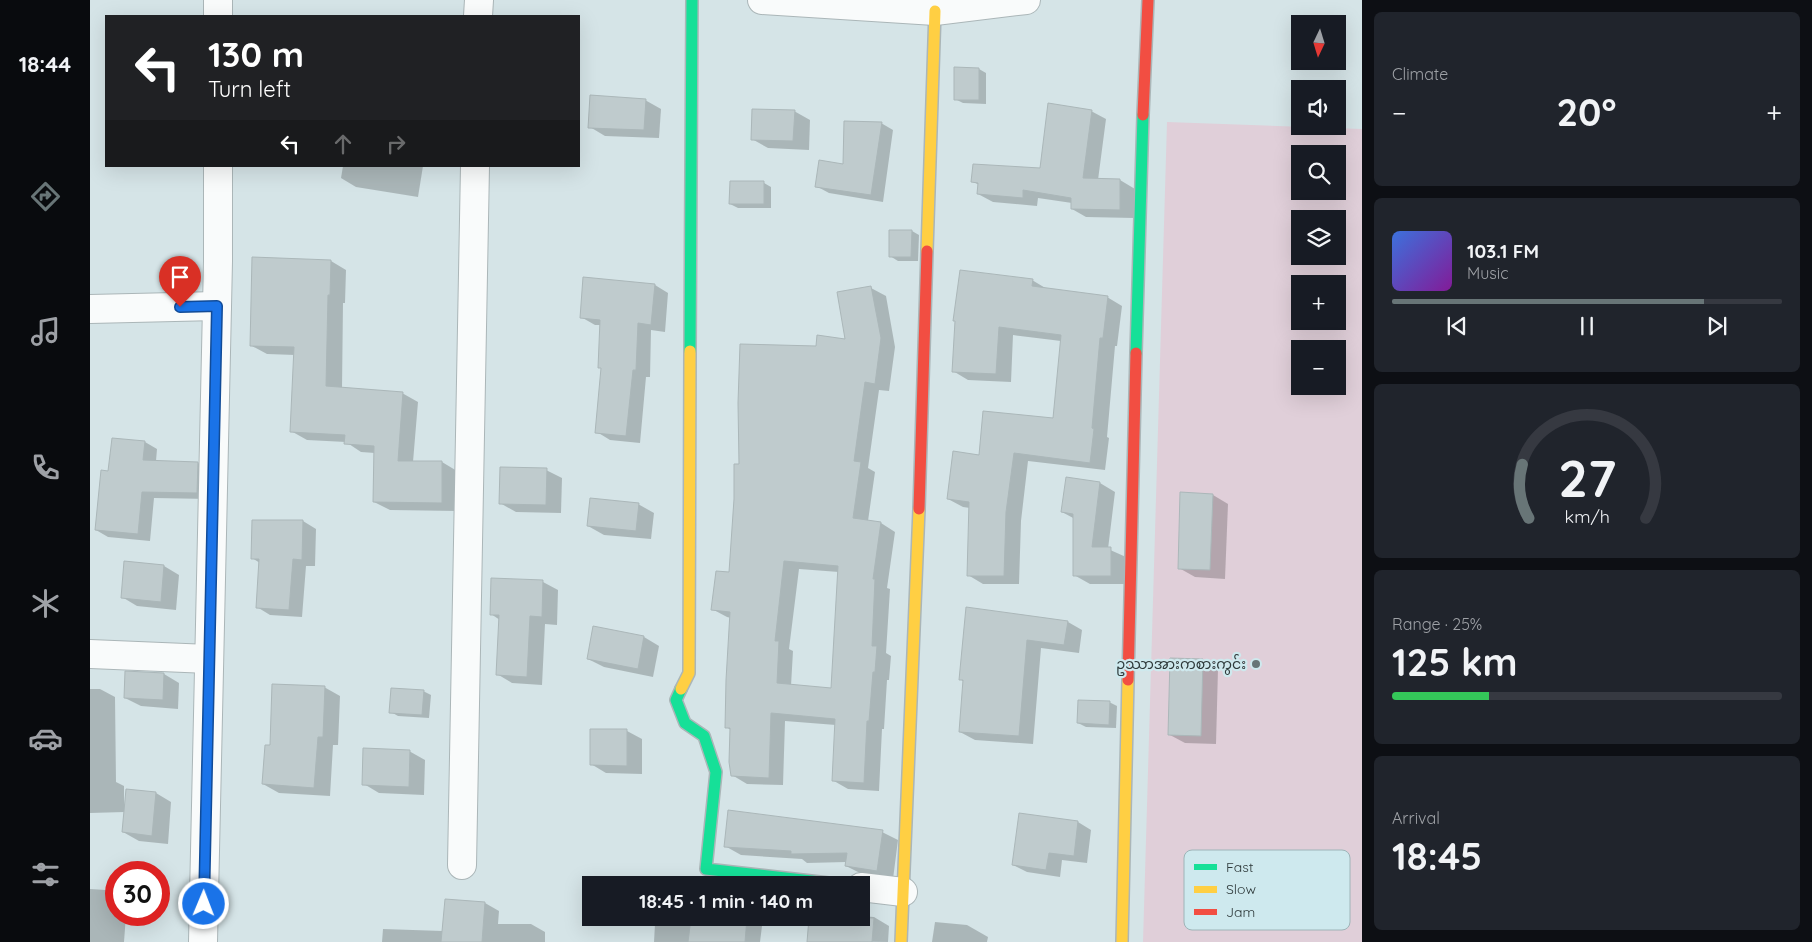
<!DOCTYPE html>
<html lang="en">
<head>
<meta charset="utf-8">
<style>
  :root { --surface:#171b24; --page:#20242c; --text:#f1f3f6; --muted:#9ea1a6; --line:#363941; --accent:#687577 }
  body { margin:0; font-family:Quicksand,"Noto Sans Myanmar",sans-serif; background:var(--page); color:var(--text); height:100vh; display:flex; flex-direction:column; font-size:19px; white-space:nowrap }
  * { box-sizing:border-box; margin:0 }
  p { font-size:16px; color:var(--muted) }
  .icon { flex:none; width:28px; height:28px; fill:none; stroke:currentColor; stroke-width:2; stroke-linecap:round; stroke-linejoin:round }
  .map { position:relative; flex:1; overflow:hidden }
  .details { display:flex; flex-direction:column; gap:12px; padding:12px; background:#0d0f14; width:450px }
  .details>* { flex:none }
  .banner { position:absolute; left:15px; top:15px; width:475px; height:152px; border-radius:0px; box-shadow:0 5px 20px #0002; background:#202124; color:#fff; overflow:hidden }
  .needle { width:32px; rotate:184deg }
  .tools { position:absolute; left:1201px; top:15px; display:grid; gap:10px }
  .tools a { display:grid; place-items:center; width:55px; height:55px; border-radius:0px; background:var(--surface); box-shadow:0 5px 20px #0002; font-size:25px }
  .speed { position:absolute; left:15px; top:861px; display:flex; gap:10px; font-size:25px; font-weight:700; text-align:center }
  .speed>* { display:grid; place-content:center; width:65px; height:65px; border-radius:50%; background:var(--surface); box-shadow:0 5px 20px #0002; line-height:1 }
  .speed .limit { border:8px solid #d22; background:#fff; color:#111 }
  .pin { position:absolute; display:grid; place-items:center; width:42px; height:42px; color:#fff; margin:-51px -21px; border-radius:50% 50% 50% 0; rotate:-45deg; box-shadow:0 0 5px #0007 }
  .pin .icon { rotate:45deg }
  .me { position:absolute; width:55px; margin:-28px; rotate:1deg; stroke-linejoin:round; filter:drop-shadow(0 0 4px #0008) }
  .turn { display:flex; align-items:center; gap:18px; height:105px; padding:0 20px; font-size:22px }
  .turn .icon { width:65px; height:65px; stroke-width:2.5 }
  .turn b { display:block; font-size:35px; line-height:42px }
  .lanes { display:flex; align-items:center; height:48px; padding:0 20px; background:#0003; justify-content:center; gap:25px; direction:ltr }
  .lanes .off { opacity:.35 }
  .big { font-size:38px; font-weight:800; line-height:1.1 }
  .details .widget { flex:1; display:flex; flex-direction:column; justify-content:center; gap:8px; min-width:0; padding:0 18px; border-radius:8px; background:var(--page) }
  .details .dial { align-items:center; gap:0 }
  .dial svg { height:130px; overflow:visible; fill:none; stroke:var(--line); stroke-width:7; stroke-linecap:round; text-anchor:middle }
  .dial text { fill:var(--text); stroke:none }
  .song { display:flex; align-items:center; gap:15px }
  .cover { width:60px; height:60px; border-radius:8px; background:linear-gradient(135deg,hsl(220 70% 55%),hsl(290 70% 35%)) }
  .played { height:5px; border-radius:2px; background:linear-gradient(90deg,var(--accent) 80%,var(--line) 80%) }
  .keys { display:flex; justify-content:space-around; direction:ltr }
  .heat { display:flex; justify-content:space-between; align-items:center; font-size:28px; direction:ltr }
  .charge { height:8px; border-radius:4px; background:linear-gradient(90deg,#34c759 25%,var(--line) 0) }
  .trip { position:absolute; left:492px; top:876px; width:288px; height:50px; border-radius:0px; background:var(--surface); box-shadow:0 5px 20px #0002; font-weight:800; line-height:50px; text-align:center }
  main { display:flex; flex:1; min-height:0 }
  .tabs { display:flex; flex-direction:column; width:90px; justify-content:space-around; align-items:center; background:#090b0e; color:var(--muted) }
  .tabs .icon { width:35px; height:35px }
  .tabs .active { color:var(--accent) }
  .tabs b { font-size:22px; color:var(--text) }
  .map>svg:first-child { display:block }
</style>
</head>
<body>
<main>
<nav class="tabs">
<b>18:44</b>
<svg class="icon active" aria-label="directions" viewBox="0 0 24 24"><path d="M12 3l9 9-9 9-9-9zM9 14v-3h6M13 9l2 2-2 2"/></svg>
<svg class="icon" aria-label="music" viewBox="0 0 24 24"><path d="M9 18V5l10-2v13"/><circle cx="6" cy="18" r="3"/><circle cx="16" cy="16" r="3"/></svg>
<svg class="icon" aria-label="phone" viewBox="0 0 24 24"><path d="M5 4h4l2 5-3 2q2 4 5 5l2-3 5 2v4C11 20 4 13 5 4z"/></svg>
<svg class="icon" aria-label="climate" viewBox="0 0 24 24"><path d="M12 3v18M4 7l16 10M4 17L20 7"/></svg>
<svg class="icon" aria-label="car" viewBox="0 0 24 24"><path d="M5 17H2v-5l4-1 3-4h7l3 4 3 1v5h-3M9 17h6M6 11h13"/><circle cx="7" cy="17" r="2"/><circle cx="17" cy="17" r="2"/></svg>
<svg class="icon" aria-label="filters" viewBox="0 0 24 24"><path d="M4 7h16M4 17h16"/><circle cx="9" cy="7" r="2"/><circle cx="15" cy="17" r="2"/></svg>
</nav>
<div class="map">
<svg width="1272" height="942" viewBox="0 0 1272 942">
  <rect width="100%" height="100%" fill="#d5e4e7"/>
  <path fill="#e0cfd9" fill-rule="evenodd" d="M1077,122L1272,129V942H1053ZM1210,154H1248V191H1210ZM1210,219H1248V256H1210ZM1210,284H1248V321H1210ZM1210,349H1248V386H1210Z"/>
  <g fill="#0003" fill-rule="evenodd">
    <path d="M889,69L896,73V104L873,103L865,99Z"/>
    <path d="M555,100L571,109L569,138L515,136L500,127Z"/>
    <path d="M704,111L720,120L719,150L678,148L662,139Z"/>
    <path d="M1001,111L1016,119L1008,180H1030L1045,189L1044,218L996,217L982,209V203L948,198L947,206L903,202L888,194L889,185L882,181L951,169Z"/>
    <path d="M791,123L803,130L793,202L739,193L726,186L754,165Z"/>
    <path d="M253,166H333L328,197L266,187L251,178Z"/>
    <path d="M674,183L681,187V208H648L640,204Z"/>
    <path d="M822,231L829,235L828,261H808L800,256Z"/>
    <path d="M241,261L256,270L255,303H253L252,389L312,393L328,402L323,462H352L367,471V511L300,510L284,502L285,453L271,452L256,442L217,440L201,431L205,355L177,354L162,346Z"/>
    <path d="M942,280L957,289L1017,297L1032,306L1027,346H1025L1017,437L1019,438L1015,470L938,461L931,521L929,584H893L878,575L880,508L873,507L858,499L890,456L965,419L971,341L923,335L921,382L878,380L863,371Z"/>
    <path d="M565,285L578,293L575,332L561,330L560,377H556L550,443L520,440L507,432L512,369L509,367L511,325H505L491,317Z"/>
    <path d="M781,288L796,296L805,347L799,391L789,390L778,468L785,472L778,521L791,523L805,532L797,588L800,589L796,653L801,656L799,680H797L794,729H792L789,791L758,789L744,781L746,725L695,721L693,785L657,784L642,775L641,730L636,727L641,618L637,617L622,609L640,574L651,465L727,347L756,340ZM709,569L749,572L742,690L701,686L703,651L699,649Z"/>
    <path d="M23,439L55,442L67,449L66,461L108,463L120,470L119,499L64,498L60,541L18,537L6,530L20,472Z"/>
    <path d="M456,470L472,478L471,513L426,512L410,503Z"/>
    <path d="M1010,483L1025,492L1018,549L1036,557V584H1000L984,575L985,519L972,512Z"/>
    <path d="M1123,495L1138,504L1135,579L1105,577L1089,568Z"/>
    <path d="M548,504L564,513L561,539L514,535L498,526Z"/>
    <path d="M213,521L226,529L225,566H216L212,617L180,615L167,607L170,563L162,558Z"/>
    <path d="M35,563L74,566L89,575L86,610L47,606L32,597Z"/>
    <path d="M453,582L468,590L467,625L455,624L452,685L422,683L407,674L410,620L401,614Z"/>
    <path d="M877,608L978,622L992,630L989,653L951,648L943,744L885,740L870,732L874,682L870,679Z"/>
    <path d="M554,637L569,646L563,677L514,667L498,659Z"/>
    <path d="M1112,660L1128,669L1126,744L1095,743L1080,735Z"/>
    <path d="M74,674L89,683L88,709L51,706L35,698Z"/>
    <path d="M234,687L250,696L248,745H243L240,796L189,793L173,784L181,747Z"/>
    <path d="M0,689H10L25,697L26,782L34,786V805H36L38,791L66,793L81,802L78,844L49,841L33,832L35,812L0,813Z"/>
    <path d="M333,691L341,695L339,718L308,716L301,712Z"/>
    <path d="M1019,702L1027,706L1026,728L996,727L988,723Z"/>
    <path d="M537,731L552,739V774L516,773L501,764Z"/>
    <path d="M319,751L335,760L334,795L289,793L274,784Z"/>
    <path d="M988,822L1001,830L997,863L972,860L970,877L937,872L923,865Z"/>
    <path d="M792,832L808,840L803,879L772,874L756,866L757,862L717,863L712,859L651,855L635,846Z"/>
    <path d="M0,889L16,890L26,896V915H36L34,942H0Z"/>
    <path d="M395,903L409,911L408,924H441L455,932V942H292L293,929L353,931Z"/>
    <path d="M771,916L784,917L799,926L798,942L718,941L720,918H771Z"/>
    <path d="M602,918H673L670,942H564L565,924L601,926Z"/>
    <path d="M845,922L877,925L898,937L897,942H842Z"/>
  </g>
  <g fill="#bfcbcd" stroke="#abb7b9" fill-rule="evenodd">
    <path d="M864,67L889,68V100H864Z"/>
    <path d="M500,95L556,99L554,130L498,128Z"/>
    <path d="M958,103L1002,110L993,178L1030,179V210L981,209V198L933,190V198L887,194L888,183L881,182L883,164L950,168Z"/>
    <path d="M662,109L705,110L703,141L661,140Z"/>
    <path d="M754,121L792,122L781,195L725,187L729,160L753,164Z"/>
    <path d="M640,181H674V204H639Z"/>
    <path d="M799,230H822L821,257H799Z"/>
    <path d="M162,257L241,260L240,295H238L236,386L313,392L308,461H352V503L283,502L284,446L254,444L255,435L200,432L204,347L160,346Z"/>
    <path d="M870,270L943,279L942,286L1018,296L1013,338H1010L1002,428L1004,429L1000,463L924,453L916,512L914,576H877L879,502L857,499L863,451L889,455L893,411L963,418L971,335L909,327L906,374L862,372L865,321H863Z"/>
    <path d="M493,277L565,284L561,325L548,323L546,370H543L536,436L505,433L511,368H508L510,320L490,318Z"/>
    <path d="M781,286L791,338L785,384L775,382L764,461L771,462L763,518L791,522L783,579H785L782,646H787L785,672H783L779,721H777L774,783L742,781L745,719L681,713L679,778L641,776L639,762L640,728H635L636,680L640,612L621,610L626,571L639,572L644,499V464H649L648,403L650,344L726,346L727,335L755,339L747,292ZM694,561L748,566L741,688L687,683L689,641H685Z"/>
    <path d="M22,438L55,441L53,460L108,462L107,493L52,492L48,534L5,530L11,470L18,471Z"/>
    <path d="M410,467L457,468L456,505L409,504Z"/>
    <path d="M976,477L1010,482L1002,547H1021V576H983V514L971,512Z"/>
    <path d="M1090,492L1123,494L1120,570L1088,569Z"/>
    <path d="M500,498L549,503L546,531L497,526Z"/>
    <path d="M162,520H213L212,560L203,559L199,610L166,608L169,559H161Z"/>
    <path d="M34,561L74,565L71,602L31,598Z"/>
    <path d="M401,578L453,580L452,617L440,616L437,677L406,675L409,615H400Z"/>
    <path d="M876,607L978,621L974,645L937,640L929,736L869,732L873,680H869Z"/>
    <path d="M503,626L554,636L548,669L497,659Z"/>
    <path d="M1080,658L1113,659L1111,736L1078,735Z"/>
    <path d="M35,671L74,673L73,700L34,698Z"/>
    <path d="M182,684L235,686L233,737H228L224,788L172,784L175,745H180Z"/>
    <path d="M301,688L334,690L332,715L299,713Z"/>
    <path d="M988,700L1020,701L1019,725L987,723Z"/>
    <path d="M500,729H537V766L500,765Z"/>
    <path d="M273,748L320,750L319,787L272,785Z"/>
    <path d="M36,789L66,792L62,836L32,832Z"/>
    <path d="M638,810L793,830L787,871L755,866L757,853L701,854V851L634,847Z"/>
    <path d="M929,813L988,821L984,856L959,853L956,870L922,865Z"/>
    <path d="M355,899L395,902L392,942H351Z"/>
    <path d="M601,918H657L655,942H598Z"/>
    <path d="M719,918H784L782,942H717Z"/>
  </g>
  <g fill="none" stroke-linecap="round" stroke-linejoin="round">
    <g stroke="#abb6b8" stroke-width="30">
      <g id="street">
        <path d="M128,0V16"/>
        <path d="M672,0L845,11L936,0"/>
        <path d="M388,16L389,0"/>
        <path d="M0,309L127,306"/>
        <path d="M0,654L119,659"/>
        <path d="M372,865L385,166"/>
        <path d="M771,887L813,892"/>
        <path d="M113,942L128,261V166"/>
      </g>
    </g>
    <g stroke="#abb6b8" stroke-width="14">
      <g id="fast">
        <path d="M600,351L602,0"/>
        <path d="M1046,353L1053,115"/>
        <path d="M591,689L586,700L595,723L614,736L626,772L616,869L756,885"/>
      </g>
    </g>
    <g stroke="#abb6b8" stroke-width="14">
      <g id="slow">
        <path d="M837,251L845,11"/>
        <path d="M591,689L599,673L600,351"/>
        <path d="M811,942L829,509"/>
        <path d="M1032,942L1038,680"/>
      </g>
    </g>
    <g stroke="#abb6b8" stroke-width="14">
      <g id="jam">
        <path d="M1053,115L1058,0"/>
        <path d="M829,509L837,251"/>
        <path d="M1038,680L1046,353"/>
      </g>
    </g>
    <use href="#street" stroke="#f9fbfb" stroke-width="28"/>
    <use href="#fast" stroke="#16e098" stroke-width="11"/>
    <use href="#slow" stroke="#ffcf43" stroke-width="11"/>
    <use href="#jam" stroke="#f24e42" stroke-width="11"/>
  </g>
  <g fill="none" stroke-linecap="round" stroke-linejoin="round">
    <g stroke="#114b97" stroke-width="12">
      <path id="route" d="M90,307L127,306L114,904"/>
    </g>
    <use href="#route" stroke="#1a73e8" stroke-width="9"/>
  </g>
  <circle fill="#687577" stroke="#cee9ee" stroke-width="2" cx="1166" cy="664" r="5"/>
  <g text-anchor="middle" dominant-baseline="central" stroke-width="4.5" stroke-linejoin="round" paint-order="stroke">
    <g font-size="14" fill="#2e393a" stroke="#cee9ee" text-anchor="end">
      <text x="1156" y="664">ဥဿာ‌အားကစားကွင်း</text>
    </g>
  </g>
  <rect x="1094" y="850" width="166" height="80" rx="8" fill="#cee9ee" stroke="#9eb4b8" stroke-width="1"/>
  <rect x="1104" y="864" width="23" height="6" fill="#16e098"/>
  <rect x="1104" y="886" width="23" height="7" fill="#ffcf43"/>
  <rect x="1104" y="909" width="23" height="6" fill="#f24e42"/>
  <g font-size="14" fill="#2e393a">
    <text x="1136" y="872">Fast</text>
    <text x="1136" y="894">Slow</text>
    <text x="1136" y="917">Jam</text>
  </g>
</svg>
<div class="tools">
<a><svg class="needle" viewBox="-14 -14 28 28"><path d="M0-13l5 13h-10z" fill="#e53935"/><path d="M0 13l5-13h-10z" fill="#9ea1a6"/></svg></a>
<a><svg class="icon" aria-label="sound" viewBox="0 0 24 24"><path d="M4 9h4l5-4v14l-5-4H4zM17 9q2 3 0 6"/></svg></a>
<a><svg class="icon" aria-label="search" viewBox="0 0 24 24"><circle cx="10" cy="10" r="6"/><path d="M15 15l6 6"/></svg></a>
<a><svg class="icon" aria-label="layers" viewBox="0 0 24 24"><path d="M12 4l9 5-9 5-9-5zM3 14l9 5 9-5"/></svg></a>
<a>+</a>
<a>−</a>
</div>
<div class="speed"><div class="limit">30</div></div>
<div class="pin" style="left:90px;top:307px;background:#d93025"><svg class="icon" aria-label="arrive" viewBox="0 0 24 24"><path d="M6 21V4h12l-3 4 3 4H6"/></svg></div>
<svg class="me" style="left:114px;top:904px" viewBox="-20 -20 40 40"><circle r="17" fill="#1a73e8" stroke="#fff" stroke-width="3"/><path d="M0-11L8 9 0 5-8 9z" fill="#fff"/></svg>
<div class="trip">18:45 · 1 min · 140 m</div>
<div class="banner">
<div class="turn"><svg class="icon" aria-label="left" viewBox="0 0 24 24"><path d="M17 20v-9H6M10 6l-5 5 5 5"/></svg><div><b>130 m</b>Turn left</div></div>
<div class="lanes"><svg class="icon" aria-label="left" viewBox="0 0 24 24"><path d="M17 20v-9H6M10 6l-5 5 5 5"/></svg><svg class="icon off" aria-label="ahead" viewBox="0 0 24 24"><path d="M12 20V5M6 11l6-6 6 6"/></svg><svg class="icon off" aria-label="right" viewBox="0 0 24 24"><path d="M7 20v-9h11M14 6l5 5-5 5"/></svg></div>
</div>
</div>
<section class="details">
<div class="widget"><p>Climate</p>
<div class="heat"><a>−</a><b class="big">20°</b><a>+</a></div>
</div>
<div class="widget">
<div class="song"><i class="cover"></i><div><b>103.1 FM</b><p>Music</p></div></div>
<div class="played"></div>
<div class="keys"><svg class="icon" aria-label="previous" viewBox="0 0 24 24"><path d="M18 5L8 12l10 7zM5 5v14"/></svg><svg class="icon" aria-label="pause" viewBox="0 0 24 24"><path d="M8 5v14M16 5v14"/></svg><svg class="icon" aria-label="next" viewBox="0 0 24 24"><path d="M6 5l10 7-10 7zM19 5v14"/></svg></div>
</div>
<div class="widget dial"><svg viewBox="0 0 100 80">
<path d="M14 69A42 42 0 1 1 86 69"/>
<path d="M14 69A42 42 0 0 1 10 36" stroke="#687577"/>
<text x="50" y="56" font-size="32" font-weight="700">27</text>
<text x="50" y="72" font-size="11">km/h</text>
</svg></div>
<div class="widget"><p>Range · 25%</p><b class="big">125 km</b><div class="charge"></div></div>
<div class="widget"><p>Arrival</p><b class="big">18:45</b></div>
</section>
</main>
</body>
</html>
